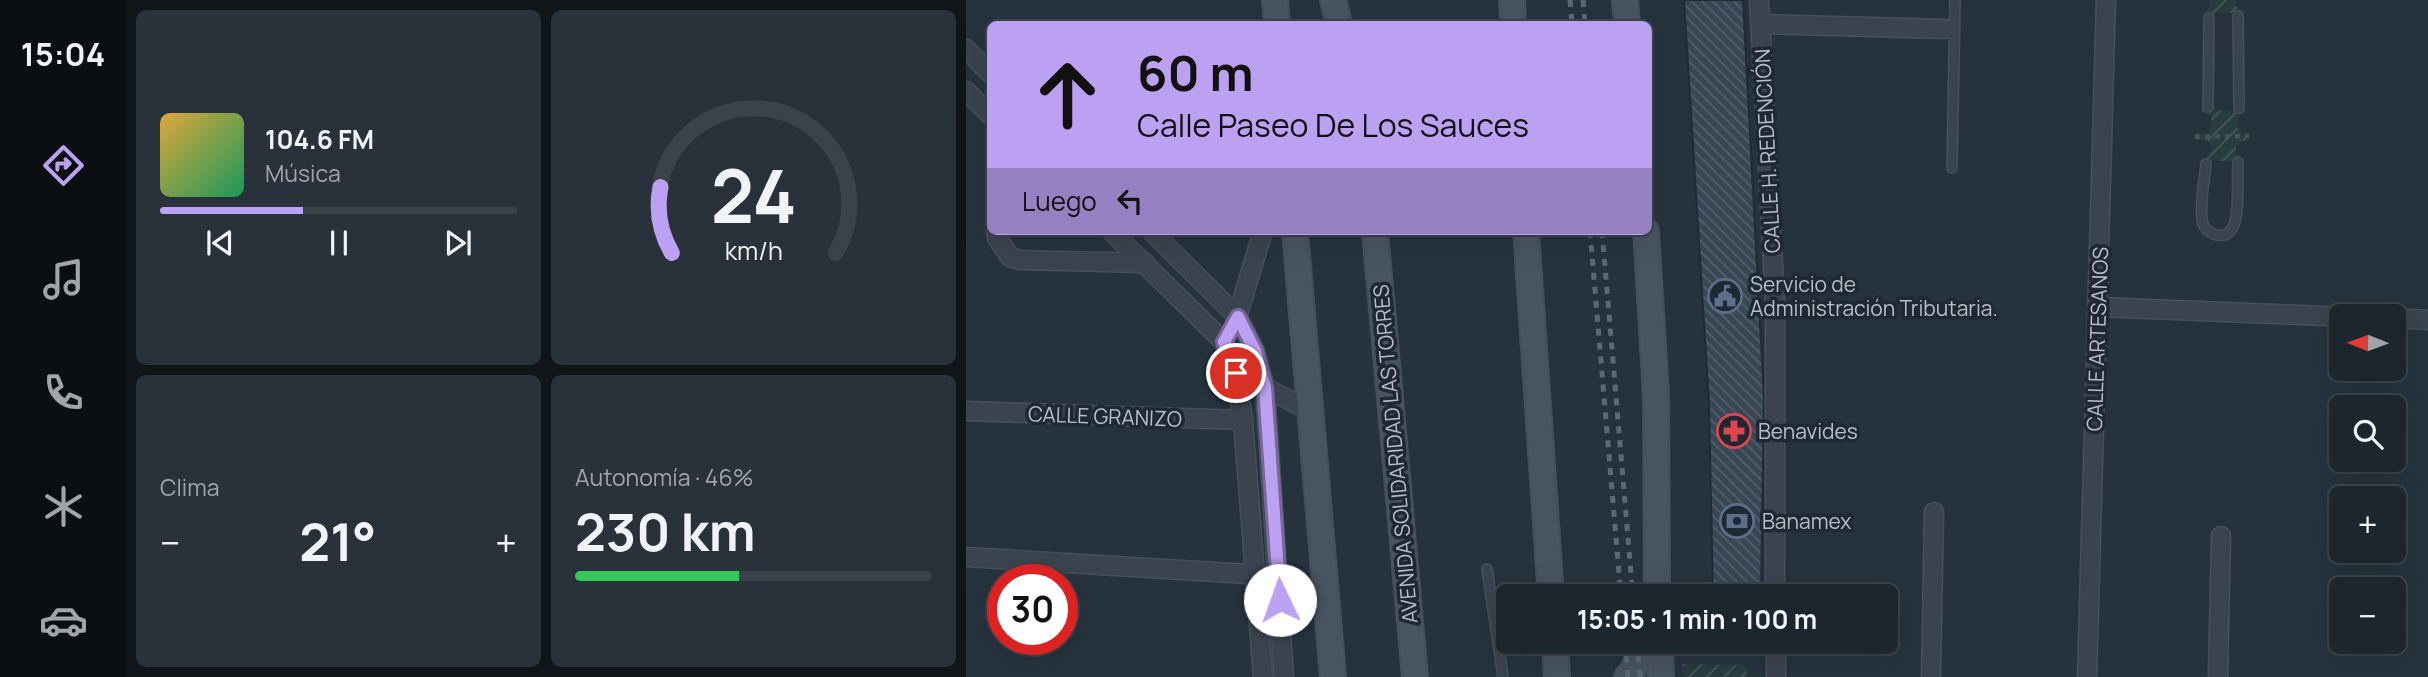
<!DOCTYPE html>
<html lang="es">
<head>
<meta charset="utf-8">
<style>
  :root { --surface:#1c262e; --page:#29323a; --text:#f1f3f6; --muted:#a0a5aa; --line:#3a434a; --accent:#bca0f2 }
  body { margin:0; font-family:Manrope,sans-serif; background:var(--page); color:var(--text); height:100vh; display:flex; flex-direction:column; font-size:26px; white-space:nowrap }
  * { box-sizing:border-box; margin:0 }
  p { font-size:23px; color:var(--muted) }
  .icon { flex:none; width:38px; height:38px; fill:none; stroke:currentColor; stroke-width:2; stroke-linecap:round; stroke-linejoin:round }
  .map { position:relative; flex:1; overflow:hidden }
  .drawer { display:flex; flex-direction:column; gap:10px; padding:10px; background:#0f1519; width:840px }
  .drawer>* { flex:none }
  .banner { position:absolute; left:21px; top:21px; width:665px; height:214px; border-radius:10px; box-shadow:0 7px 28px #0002,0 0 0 2px var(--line); background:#bca0f2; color:#111; overflow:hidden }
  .needle { width:46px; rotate:271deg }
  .buttons { position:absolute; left:1363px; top:304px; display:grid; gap:14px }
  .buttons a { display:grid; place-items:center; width:77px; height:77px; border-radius:10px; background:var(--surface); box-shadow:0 7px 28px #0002,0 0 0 2px var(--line); font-size:35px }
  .speed { position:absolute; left:21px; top:564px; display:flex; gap:14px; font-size:35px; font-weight:700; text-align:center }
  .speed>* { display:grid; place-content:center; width:91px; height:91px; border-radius:50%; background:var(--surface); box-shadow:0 7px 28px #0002,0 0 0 2px var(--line); line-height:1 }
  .speed .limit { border:10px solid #d22; background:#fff; color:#111 }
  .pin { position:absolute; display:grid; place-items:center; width:60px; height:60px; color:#fff; margin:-30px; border:4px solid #fff; border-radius:50%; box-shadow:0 2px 7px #0007 }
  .me { position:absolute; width:77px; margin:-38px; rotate:357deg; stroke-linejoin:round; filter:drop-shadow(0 0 5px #0008) }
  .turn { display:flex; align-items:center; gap:24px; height:147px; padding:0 35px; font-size:32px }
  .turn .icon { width:91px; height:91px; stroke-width:2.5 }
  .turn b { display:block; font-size:49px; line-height:60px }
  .then { display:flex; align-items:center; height:66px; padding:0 35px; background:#0003; gap:14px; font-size:26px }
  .big { font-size:52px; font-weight:700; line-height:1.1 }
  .drawer .widget { flex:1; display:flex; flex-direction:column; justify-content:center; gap:10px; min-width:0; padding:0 24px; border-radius:10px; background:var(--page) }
  .drawer .dial { align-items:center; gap:0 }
  .dial svg { height:182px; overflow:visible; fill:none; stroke:var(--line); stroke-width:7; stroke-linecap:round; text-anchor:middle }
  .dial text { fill:var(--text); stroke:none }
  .song { display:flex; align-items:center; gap:21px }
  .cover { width:84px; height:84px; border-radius:10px; background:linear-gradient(135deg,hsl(40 70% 55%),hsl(150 70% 35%)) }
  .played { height:7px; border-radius:4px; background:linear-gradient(90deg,var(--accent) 40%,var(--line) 40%) }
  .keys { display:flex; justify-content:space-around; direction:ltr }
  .heat { display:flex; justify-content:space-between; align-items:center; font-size:38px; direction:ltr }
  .charge { height:10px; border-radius:5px; background:linear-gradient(90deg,#34c759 46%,var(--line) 0) }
  .drawer .tiles { flex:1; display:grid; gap:10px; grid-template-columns:repeat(2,1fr) }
  .trip { position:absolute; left:530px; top:584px; width:402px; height:70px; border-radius:10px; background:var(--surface); box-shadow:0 7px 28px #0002,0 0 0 2px var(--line); font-weight:700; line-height:70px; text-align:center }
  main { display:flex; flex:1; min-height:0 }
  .tab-bar { display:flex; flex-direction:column; width:126px; justify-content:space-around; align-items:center; background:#0b0f12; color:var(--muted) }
  .tab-bar .icon { width:49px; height:49px }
  .tab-bar .current { color:var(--accent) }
  .tab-bar b { font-size:32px; color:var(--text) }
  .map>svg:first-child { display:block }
</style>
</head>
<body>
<main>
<nav class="tab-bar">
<b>15:04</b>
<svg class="icon current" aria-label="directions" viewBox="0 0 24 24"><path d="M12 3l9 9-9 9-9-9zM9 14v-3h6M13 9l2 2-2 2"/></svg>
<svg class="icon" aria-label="music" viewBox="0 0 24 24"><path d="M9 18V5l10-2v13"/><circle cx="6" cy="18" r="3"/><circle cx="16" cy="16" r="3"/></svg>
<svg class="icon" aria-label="phone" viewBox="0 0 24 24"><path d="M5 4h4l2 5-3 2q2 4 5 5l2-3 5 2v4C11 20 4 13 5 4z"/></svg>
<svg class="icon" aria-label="climate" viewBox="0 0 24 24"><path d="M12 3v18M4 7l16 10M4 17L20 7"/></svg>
<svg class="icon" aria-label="car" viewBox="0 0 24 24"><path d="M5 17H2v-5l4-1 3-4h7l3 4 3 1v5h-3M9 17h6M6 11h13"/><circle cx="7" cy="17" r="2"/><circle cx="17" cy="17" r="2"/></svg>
</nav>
<section class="drawer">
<div class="tiles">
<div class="widget">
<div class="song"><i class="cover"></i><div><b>104.6 FM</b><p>Música</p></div></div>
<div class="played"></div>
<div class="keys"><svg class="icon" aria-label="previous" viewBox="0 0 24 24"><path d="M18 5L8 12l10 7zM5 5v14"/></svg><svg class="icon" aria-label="pause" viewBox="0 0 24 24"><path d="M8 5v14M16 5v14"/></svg><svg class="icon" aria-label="next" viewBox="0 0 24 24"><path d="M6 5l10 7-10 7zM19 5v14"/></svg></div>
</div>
<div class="widget dial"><svg viewBox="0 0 100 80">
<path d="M14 69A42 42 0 1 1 86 69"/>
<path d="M14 69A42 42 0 0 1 9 40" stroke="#bca0f2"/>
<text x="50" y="56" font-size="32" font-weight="700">24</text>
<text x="50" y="72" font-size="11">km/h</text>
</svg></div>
<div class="widget"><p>Clima</p>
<div class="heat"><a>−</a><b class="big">21°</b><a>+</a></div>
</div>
<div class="widget"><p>Autonomía · 46%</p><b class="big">230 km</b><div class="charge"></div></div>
</div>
</section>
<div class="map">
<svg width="1462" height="677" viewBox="0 0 1462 677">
  <defs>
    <pattern id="garden-furrows" width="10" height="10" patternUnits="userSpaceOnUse" patternTransform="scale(1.75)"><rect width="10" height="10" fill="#283e3e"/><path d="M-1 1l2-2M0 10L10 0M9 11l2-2" fill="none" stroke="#455858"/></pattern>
    <pattern id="building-back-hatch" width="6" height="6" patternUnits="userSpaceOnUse" patternTransform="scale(1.75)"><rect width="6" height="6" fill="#384753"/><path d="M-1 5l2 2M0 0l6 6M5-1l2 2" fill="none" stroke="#53606a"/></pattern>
  </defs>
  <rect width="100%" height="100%" fill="#26333d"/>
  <g fill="url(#garden-furrows)">
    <path d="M1245,0H1270V6L1282,13H1234L1241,11Z"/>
    <path d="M1234,110L1284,111L1272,116L1271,127L1276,132H1283V141H1275L1270,146V155L1282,161H1234C1244,158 1249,149 1241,140H1229V134L1242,133L1245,127V117Z"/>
    <path d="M716,664L780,665L781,677H718Z"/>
  </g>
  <path fill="url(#building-back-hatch)" stroke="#212b35" stroke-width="2" d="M718,0H777L798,398L795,597H747L743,404Z"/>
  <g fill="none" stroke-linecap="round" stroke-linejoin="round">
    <g stroke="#46505a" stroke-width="12">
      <g id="lane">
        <path d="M1272,16L1273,108"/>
        <path d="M1242,107L1243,18"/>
        <path d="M1240,164C1238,182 1234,202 1236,219C1237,234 1259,243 1267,227C1274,214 1271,178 1272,162"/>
        <path d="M986,168L989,0"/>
        <path d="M521,569L537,677"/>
      </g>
    </g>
    <g stroke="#46505a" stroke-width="21">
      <g id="street">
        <path d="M793,0L809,303V597"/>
        <path d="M794,24L978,29"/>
        <path d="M0,49L24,73"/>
        <path d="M0,91L24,115"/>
        <path d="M30,231L31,238L44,257L55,260L179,263"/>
        <path d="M145,231L258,342L270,373L277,420L297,677"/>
        <path d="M185,231L272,317L289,351L299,388L318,677"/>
        <path d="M1132,307L1385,317"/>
        <path d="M1428,318L1462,320"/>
        <path d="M269,324L297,231"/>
        <path d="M292,384L344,411"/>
        <path d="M0,411L277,420"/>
        <path d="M0,557L299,575"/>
        <path d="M810,642V677"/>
        <path d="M965,677L968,512"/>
        <path d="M1121,677L1140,0"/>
        <path d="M1252,677L1255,536"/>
      </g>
    </g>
    <g stroke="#46505a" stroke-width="28">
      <g id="secondary">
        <path d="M309,0L311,24"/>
        <path d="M367,0L373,24"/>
        <path d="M546,0L547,24"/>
        <path d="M659,0L661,24"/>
        <path d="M329,231L367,677"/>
        <path d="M409,231L449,677"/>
        <path d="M560,231L585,597"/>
        <path d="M680,231L690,395L691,597"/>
        <path d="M589,642L591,677"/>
        <path d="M694,642L695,677"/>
        <path d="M661,677L667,670L680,642"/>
      </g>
    </g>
    <use href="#lane" stroke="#3a444e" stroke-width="9"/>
    <use href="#street" stroke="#3a444e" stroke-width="18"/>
    <use href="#secondary" stroke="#485460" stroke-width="24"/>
    <g stroke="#5c6974" stroke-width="5" stroke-dasharray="7 7" stroke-linecap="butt">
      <path d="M604,0L606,24"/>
      <path d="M617,0L619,24"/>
      <path d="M624,231L655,597"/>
      <path d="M636,231L667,597"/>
      <path d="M659,642L662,677"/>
      <path d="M671,642L674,677"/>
    </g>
    <path stroke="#415656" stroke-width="4.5" stroke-dasharray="5 5" stroke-linecap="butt" d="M1229,137L1283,136"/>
  </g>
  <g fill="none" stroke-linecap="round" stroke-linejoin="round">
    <g stroke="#7a689d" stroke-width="18">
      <path id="route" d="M270,373L258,342L272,317L289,351L299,388L314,600"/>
    </g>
    <use href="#route" stroke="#bca0f2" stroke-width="12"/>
  </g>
  <defs>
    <g id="civic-ring" transform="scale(1.75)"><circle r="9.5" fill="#1f2933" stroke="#5c6f8a" stroke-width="1.5"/><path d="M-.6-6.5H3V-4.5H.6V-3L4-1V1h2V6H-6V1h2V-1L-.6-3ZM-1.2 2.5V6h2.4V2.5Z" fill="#5c6f8a"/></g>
    <g id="pharmacy-ring" transform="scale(1.75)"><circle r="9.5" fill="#1f2933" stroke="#e0444e" stroke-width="1.5"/><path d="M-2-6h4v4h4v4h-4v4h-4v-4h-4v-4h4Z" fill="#e0444e"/></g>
    <g id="bank-ring" transform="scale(1.75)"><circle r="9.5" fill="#1f2933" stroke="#5c6f8a" stroke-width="1.5"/><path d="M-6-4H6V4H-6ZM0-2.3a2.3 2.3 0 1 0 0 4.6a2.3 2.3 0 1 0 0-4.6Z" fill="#5c6f8a"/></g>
  </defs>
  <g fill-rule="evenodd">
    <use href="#civic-ring" x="759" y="296"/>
    <use href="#pharmacy-ring" x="768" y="431"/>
    <use href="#bank-ring" x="771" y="521"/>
  </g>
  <g text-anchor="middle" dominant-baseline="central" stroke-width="7" stroke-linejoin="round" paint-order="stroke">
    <g font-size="21" fill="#b6bfc8" stroke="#1f2933">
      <text transform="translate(801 151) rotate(-93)">CALLE H. REDENCIÓN</text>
      <text transform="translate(1131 339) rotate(-88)">CALLE ARTESANOS</text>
      <text transform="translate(139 416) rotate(2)">CALLE GRANIZO</text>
      <text transform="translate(429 454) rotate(-95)">AVENIDA SOLIDARIDAD LAS TORRES</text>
    </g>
    <g font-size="21" fill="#b6bfc8" stroke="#1f2933" text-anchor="start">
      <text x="784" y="284">Servicio de<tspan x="784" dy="24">Administración Tributaria.</tspan></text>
      <text x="792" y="431">Benavides</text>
      <text x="796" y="521">Banamex</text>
    </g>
  </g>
</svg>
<div class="buttons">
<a><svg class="needle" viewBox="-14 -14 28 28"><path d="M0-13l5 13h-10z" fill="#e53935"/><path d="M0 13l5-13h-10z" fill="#a0a5aa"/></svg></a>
<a><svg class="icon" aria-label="search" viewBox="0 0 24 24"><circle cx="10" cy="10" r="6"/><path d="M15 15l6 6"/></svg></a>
<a>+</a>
<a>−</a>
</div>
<div class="speed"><div class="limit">30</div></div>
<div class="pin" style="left:270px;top:373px;background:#d93025"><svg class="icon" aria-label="arrive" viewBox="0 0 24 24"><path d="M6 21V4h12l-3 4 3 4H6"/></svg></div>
<svg class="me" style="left:314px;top:600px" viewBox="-20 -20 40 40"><circle r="19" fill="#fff"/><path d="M0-13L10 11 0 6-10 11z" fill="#bca0f2"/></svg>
<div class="trip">15:05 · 1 min · 100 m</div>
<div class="banner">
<div class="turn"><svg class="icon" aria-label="ahead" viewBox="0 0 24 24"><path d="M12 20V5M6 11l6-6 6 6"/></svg><div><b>60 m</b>Calle Paseo De Los Sauces</div></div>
<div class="then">Luego<svg class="icon" aria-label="left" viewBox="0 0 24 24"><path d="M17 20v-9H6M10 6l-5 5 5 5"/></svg></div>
</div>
</div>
</main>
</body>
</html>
